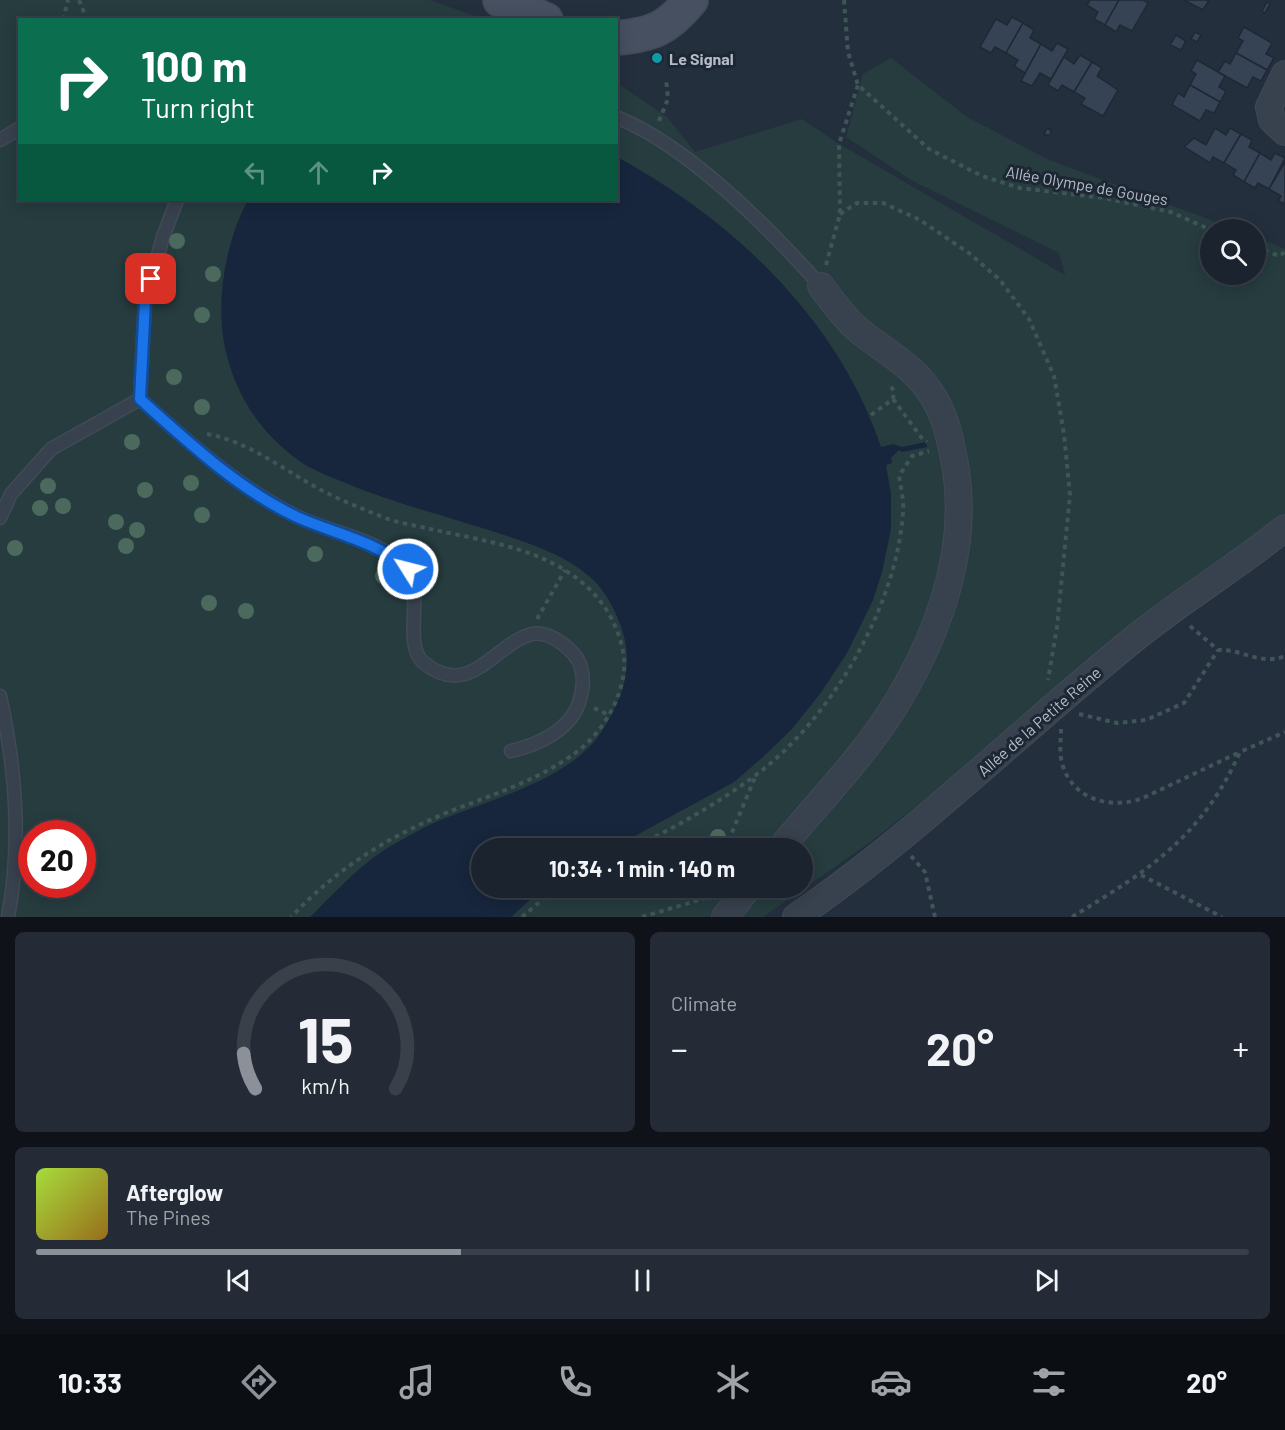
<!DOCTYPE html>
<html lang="en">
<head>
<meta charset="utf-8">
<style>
  :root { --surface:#1b232e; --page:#242b36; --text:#f1f3f6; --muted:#a0a4aa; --line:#39404a; --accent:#8c9099 }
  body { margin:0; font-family:Barlow,sans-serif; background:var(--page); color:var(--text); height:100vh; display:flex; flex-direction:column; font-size:22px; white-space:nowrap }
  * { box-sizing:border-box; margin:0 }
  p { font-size:20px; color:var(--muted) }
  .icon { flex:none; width:33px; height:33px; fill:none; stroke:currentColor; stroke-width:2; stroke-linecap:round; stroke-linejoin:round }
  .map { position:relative; height:917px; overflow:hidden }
  .details { display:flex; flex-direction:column; gap:15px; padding:15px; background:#0f1319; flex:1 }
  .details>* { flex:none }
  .banner { position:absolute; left:18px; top:18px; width:600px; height:183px; border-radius:0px; box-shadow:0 3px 15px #0003,0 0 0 2px var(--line); background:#0b6e4f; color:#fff; overflow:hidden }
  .fabs { position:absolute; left:1200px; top:219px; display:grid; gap:12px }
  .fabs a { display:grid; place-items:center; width:66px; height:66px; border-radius:50%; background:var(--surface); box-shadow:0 3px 15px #0003,0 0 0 2px var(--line); font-size:30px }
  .speed { position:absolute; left:18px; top:820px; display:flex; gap:12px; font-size:30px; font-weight:700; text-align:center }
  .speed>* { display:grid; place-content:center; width:78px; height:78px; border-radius:50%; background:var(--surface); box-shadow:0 3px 15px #0003,0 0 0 2px var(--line); line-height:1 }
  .speed .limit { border:9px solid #d22; background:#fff; color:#111 }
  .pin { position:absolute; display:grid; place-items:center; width:51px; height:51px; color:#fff; margin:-26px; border-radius:12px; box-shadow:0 3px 9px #0006 }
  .me { position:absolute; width:66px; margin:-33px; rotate:306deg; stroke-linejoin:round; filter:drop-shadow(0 0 4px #0008) }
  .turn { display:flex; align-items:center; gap:21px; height:126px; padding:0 24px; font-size:27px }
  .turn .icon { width:78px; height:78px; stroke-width:2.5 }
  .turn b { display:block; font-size:42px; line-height:51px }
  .lanes { display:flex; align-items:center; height:57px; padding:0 24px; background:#0003; justify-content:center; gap:30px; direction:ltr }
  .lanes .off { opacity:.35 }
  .big { font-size:45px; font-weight:700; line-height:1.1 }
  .details .tile { flex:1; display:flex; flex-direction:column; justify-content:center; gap:9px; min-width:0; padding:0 21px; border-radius:9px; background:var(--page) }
  .details .dial { align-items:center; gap:0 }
  .dial svg { height:156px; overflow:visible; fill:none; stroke:var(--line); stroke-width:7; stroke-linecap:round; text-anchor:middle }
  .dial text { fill:var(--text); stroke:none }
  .song { display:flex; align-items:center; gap:18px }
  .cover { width:72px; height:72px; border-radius:9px; background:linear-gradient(135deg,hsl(80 70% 55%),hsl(40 70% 35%)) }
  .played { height:6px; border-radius:3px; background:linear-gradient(90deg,var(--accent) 35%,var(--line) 35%) }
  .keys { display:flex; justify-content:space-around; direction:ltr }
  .heat { display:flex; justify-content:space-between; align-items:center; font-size:33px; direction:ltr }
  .details .tiles { flex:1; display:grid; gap:15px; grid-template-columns:1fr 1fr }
  .tile:last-child { grid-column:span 2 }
  .trip { position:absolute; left:471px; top:838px; width:342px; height:60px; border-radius:30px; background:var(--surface); box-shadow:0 3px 15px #0003,0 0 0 2px var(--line); font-weight:700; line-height:60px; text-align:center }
  .tab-bar { display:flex; height:96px; justify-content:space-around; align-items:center; background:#0b0e12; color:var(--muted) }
  .tab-bar .icon { width:42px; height:42px }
  .tab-bar .on { color:var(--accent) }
  .tab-bar b { font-size:27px; color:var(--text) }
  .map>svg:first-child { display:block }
</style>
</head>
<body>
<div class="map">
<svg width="1285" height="917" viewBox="0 0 1285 917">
  <rect width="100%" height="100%" fill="#242f3e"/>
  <path fill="#263c3f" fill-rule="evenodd" d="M0,0H430L483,19L20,20V200H616L617,83L667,117L695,152L802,119L839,144L1065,275L1059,253L911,180L846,137L863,74L891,58L967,117L1049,160L1235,229L1210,230V274H1256V237L1285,249V523L1066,688L872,841L763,917H0ZM32,834H82V885H32ZM482,849H802V888H482Z"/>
  <path fill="#17263c" d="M617,157C733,220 838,319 881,447L893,444L902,447L926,442L927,447L902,452L899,450L891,458L892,463L886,465L891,494V529L882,572L873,600L847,653L820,694L791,730L763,757L734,782L611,849H482V888H543L511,917H310C335,893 360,864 391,846C405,838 420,829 436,822C487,800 570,781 602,731C625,695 636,660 618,619C612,604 603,588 590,577C566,556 539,547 510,537C454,518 398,505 343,482C331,477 318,472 307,466C262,437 234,395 224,343C216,297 226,241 248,200H616Z"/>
  <g fill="#364354" stroke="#1f2835" stroke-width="1.5">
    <path d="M1090,0H1119L1105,25L1094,19L1098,12L1087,5Z"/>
    <path d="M1119,0H1143L1148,3L1132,31L1120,25L1116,32L1105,25Z"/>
    <path d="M1184,0H1209L1203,10Z"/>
    <path d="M1267,2L1270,4L1265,13L1262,11Z"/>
    <path d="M1012,17L1023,23L1006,53L995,47L991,53L980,47L996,19L1007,25Z"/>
    <path d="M1023,23L1034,30L1030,38L1041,44L1025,73L1014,66L1018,60L1006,53Z"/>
    <path d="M1244,27L1272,43L1266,54L1274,58L1267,70L1236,53L1243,41L1238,38Z"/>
    <path d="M1195,32L1201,35L1197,42L1191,39Z"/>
    <path d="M1176,35L1186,41L1181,50L1170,45Z"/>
    <path d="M1057,43L1068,49L1051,79L1040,73L1032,86L1021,81L1041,44L1052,51Z"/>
    <path d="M1236,53L1267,70L1261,81L1253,77L1247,88L1218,72L1225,61L1230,64Z"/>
    <path d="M1080,55L1092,62L1074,92L1062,85L1058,91L1048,85L1064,57L1074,64Z"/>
    <path d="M1197,60L1225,76L1219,87L1226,91L1220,102L1190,85L1196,74L1191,71Z"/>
    <path d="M1092,62L1102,68L1097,76L1118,90L1103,116L1081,104L1085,98L1074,92Z"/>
    <path d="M1190,85L1220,102L1214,113L1206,110L1200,121L1172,105L1178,93L1184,97Z"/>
    <path d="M1047,128L1052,131L1049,136L1044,134Z"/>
    <path d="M1215,128L1226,135L1230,128L1241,134L1224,163L1213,157L1210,163L1184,147L1194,138L1206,145Z"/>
    <path d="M1241,134L1252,140L1249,147L1260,153L1244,182L1233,175L1236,170L1224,163Z"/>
    <path d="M1260,153L1271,160L1275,153L1285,158L1269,189L1258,183L1255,188L1244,182Z"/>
    <path d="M1285,162V204L1278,201L1281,196L1269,189Z"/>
  </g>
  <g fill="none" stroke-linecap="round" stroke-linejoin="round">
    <g stroke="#414a57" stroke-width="15">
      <g id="lane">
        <path d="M616,117C689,146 769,228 821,286"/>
        <path d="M0,140L20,128"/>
        <path d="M140,399C188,442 238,487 296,516C330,533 379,538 406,568C426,590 401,644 424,663C470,700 494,644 532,634C550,630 577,651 581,668C584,678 583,689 580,699C573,729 538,745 511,751"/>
        <path d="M0,518L11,494L51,449L140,399L145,301L163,237L177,200"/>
        <path d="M0,696C16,769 22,843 8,917"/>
      </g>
    </g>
    <g stroke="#414a57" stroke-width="28">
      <g id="street">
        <path d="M1285,74L1269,107L1272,120L1285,132"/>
        <path d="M780,849C816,805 858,762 889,715C935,643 969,556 956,470C951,442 946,413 928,389C910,363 879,348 856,328C842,315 832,301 821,286"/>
        <path d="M725,917L748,888"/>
        <path d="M796,917C918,833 1020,731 1134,639C1183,599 1237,567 1285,528"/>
      </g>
    </g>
    <g stroke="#414a57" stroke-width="36">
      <g id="secondary">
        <path d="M500,0L546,20"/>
        <path d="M616,38C653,35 668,28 691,0"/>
      </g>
    </g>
    <g stroke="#3f5557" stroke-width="4" stroke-dasharray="4.5 4.5" stroke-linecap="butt">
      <path d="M79,0L87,20"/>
      <path d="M844,0L848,52L858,85L929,149L982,176L1020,188L1104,198L1171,212L1211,230"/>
      <path d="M63,20L68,0"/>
      <path d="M659,121L668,99L666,78"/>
      <path d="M840,214L857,203H883L920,220L969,253L1000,280L1029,319L1054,376L1064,434L1070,495L1057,627L1048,680"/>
      <path d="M1256,247L1279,256L1285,252"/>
      <path d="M826,265L840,214L839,144L858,85"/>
      <path d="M893,399L921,437L927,442"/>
      <path d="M871,415L893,399L894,391L889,384"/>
      <path d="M207,434C252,442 288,474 329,494C347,503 366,510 385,518C398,523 413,525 426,528C487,542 559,549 600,601C613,617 621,637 624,657C627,691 605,730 578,751C538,781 491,795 446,813C384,839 338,868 291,917"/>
      <path d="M537,619L565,570"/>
      <path d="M1190,626L1218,650C1244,649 1259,666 1285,656"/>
      <path d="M594,708L609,715"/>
      <path d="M1079,714L1117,723L1146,720L1184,703L1218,650"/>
      <path d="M1061,729C1061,739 1059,753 1062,763C1072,800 1111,810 1143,798L1240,752"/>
      <path d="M631,849C674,828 717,804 756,775C831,719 897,606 903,512C904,501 901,488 899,476L912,456L929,451"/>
      <path d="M725,849L756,775"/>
      <path d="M911,856L925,872L935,917"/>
      <path d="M1141,875L1222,917"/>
      <path d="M710,899L711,888"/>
      <path d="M522,917L556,888"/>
      <path d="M642,917L709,897"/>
      <path d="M1072,917C1149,870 1202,837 1240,752L1285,732"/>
    </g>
    <use href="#lane" stroke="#38414e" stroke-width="12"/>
    <use href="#street" stroke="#38414e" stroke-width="26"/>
    <use href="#secondary" stroke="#465061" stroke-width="33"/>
  </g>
  <g fill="#4b6a5d">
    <circle cx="177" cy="241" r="8"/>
    <circle cx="213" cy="274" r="8"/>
    <circle cx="167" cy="275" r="8"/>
    <circle cx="202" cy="315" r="8"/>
    <circle cx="174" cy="377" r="8"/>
    <circle cx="202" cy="407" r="8"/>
    <circle cx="132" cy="442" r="8"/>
    <circle cx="191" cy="483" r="8"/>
    <circle cx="48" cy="486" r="8"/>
    <circle cx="145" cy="490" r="8"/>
    <circle cx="63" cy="506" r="8"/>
    <circle cx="40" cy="508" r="8"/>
    <circle cx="202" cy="515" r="8"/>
    <circle cx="116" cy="522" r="8"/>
    <circle cx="137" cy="530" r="8"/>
    <circle cx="126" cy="546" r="8"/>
    <circle cx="15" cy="548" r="8"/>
    <circle cx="315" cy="554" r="8"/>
    <circle cx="383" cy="576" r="8"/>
    <circle cx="209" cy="603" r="8"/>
    <circle cx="246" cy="611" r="8"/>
    <circle cx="718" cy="837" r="8"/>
  </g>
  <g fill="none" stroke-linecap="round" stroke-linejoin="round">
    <g stroke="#114b97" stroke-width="15">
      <path id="route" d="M151,279L145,301L140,399C188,442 238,489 297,517C335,534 376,541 408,569"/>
    </g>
    <use href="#route" stroke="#1a73e8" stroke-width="10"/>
  </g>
  <circle fill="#0f9aa8" stroke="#1d2633" stroke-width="2" cx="657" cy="58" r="6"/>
  <g text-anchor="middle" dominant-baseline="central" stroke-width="6" stroke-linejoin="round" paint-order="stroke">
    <g font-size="16" font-weight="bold" fill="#b4bcc9" stroke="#1d2633" text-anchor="start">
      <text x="669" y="58">Le Signal</text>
    </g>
    <g font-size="16" fill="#b4bcc9" stroke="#1d2633">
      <text transform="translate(1087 185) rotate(10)">Allée Olympe de Gouges</text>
      <text transform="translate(1039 721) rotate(-41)">Allée de la Petite Reine</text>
    </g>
  </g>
</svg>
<div class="fabs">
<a><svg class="icon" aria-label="search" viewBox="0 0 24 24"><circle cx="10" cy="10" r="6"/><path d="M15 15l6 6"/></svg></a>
</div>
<div class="speed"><div class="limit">20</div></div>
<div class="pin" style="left:151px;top:279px;background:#d93025"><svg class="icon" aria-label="arrive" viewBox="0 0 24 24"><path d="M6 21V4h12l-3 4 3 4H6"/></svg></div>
<svg class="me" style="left:408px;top:569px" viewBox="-20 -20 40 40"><circle r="17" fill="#1a73e8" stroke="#fff" stroke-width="3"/><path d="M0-11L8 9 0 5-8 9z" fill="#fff"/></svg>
<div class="trip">10:34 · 1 min · 140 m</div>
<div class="banner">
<div class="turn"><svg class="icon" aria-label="right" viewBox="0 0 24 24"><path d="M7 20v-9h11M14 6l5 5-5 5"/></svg><div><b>100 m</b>Turn right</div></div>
<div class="lanes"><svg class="icon off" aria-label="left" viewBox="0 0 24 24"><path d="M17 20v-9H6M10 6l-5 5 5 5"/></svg><svg class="icon off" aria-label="ahead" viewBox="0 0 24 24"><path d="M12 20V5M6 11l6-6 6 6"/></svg><svg class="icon" aria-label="right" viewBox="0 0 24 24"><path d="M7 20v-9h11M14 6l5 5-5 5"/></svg></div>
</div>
</div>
<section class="details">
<div class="tiles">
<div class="tile dial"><svg viewBox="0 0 100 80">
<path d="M14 69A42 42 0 1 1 86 69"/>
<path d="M14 69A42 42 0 0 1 8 51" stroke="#8c9099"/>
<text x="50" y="56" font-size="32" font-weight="700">15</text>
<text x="50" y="72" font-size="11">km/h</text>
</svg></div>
<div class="tile"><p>Climate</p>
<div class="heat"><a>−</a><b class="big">20°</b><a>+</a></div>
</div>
<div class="tile">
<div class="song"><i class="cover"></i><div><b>Afterglow</b><p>The Pines</p></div></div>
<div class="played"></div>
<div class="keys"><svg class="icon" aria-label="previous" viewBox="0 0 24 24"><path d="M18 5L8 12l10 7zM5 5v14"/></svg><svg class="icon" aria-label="pause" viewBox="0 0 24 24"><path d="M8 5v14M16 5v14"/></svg><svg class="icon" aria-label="next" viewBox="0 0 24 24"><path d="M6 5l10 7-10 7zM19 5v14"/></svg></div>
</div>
</div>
</section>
<nav class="tab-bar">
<b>10:33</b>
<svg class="icon on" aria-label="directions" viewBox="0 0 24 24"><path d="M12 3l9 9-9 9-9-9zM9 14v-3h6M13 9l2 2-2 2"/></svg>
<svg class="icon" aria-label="music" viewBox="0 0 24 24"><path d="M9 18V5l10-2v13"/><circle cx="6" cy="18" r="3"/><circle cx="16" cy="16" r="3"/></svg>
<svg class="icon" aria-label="phone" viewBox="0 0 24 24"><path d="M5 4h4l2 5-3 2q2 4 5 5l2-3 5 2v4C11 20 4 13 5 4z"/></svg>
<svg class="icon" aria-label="climate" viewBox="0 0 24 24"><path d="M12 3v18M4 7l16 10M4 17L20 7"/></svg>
<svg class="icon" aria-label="car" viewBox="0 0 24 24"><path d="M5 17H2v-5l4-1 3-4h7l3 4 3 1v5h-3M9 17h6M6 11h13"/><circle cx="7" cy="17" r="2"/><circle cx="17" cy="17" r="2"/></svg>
<svg class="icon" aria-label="filters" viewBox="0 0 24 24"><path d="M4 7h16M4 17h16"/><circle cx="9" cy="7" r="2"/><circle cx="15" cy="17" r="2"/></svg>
<b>20°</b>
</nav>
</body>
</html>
